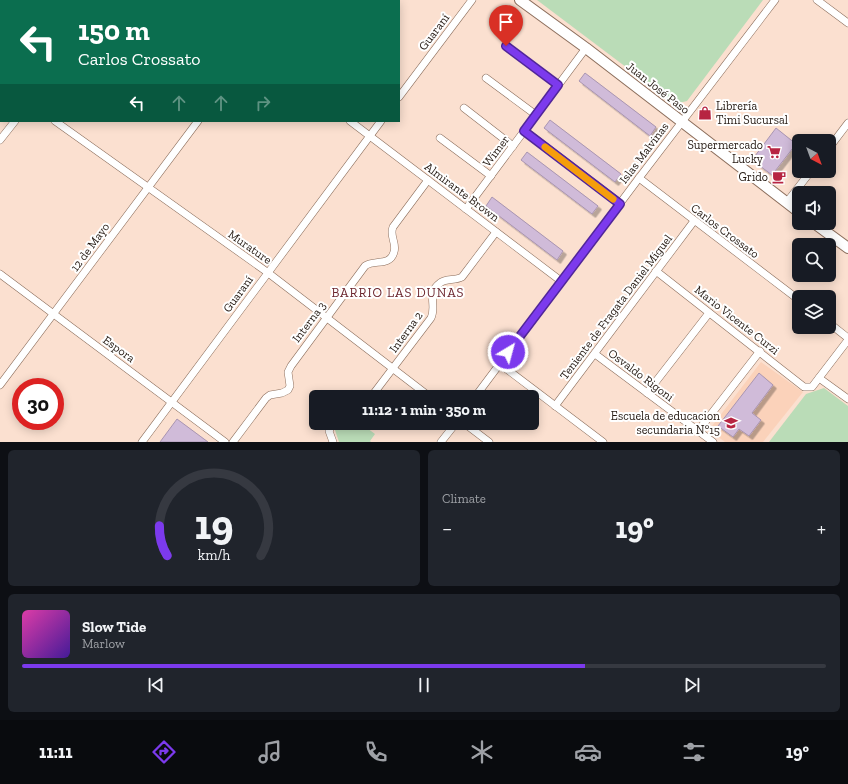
<!DOCTYPE html>
<html lang="en">
<head>
<meta charset="utf-8">
<style>
  :root { --surface:#171b24; --page:#20242c; --text:#f1f3f6; --muted:#9ea1a6; --line:#363941; --accent:#7c3aed }
  body { margin:0; font-family:"Zilla Slab",serif; background:var(--page); color:var(--text); height:100vh; display:flex; flex-direction:column; font-size:15px; white-space:nowrap }
  * { box-sizing:border-box; margin:0 }
  p { font-size:13px; color:var(--muted) }
  .icon { flex:none; width:22px; height:22px; fill:none; stroke:currentColor; stroke-width:2; stroke-linecap:round; stroke-linejoin:round }
  .map { position:relative; height:442px; overflow:hidden }
  .side { display:flex; flex-direction:column; gap:8px; padding:8px; background:#0d0f14; flex:1 }
  .side>* { flex:none }
  .guide { position:absolute; left:0px; top:0px; width:400px; height:122px; box-shadow:0 2px 10px #0003; background:#0b6e4f; color:#fff; overflow:hidden }
  .needle { width:26px; rotate:139deg }
  .fabs { position:absolute; left:792px; top:134px; display:grid; gap:8px }
  .fabs a { display:grid; place-items:center; width:44px; height:44px; border-radius:6px; background:var(--surface); box-shadow:0 2px 10px #0003; font-size:20px }
  .speed { position:absolute; left:12px; top:378px; display:flex; gap:8px; font-size:20px; font-weight:700; text-align:center }
  .speed>* { display:grid; place-content:center; width:52px; height:52px; border-radius:50%; background:var(--surface); box-shadow:0 2px 10px #0003; line-height:1 }
  .speed .limit { border:6px solid #d22; background:#fff; color:#111 }
  .pin { position:absolute; display:grid; place-items:center; width:34px; height:34px; color:#fff; margin:-41px -17px; border-radius:50% 50% 50% 0; rotate:-45deg; box-shadow:0 0 4px #0007 }
  .pin .icon { rotate:45deg }
  .me { position:absolute; width:44px; margin:-22px; rotate:37deg; stroke-linejoin:round; filter:drop-shadow(0 0 3px #0008) }
  .turn { display:flex; align-items:center; gap:14px; height:84px; padding:0 12px; font-size:18px }
  .turn .icon { width:52px; height:52px; stroke-width:2.5 }
  .turn b { display:block; font-size:28px; line-height:34px }
  .lanes { display:flex; align-items:center; height:38px; padding:0 12px; background:#0003; justify-content:center; gap:20px; direction:ltr }
  .lanes .off { opacity:.35 }
  .big { font-size:30px; font-weight:700; line-height:1.1 }
  .side .card { flex:1; display:flex; flex-direction:column; justify-content:center; gap:6px; min-width:0; padding:0 14px; border-radius:6px; background:var(--page) }
  .side .dial { align-items:center; gap:0 }
  .dial svg { height:104px; overflow:visible; fill:none; stroke:var(--line); stroke-width:7; stroke-linecap:round; text-anchor:middle }
  .dial text { fill:var(--text); stroke:none }
  .song { display:flex; align-items:center; gap:12px }
  .cover { width:48px; height:48px; border-radius:6px; background:linear-gradient(135deg,hsl(320 70% 55%),hsl(260 70% 35%)) }
  .played { height:4px; border-radius:2px; background:linear-gradient(90deg,var(--accent) 70%,var(--line) 70%) }
  .keys { display:flex; justify-content:space-around; direction:ltr }
  .heat { display:flex; justify-content:space-between; align-items:center; font-size:22px; direction:ltr }
  .side .tiles { flex:1; display:grid; gap:8px; grid-template-columns:1fr 1fr }
  .card:last-child { grid-column:span 2 }
  .trip { position:absolute; left:309px; top:390px; width:230px; height:40px; border-radius:6px; background:var(--surface); box-shadow:0 2px 10px #0003; font-weight:700; line-height:40px; text-align:center }
  .menu { display:flex; height:64px; justify-content:space-around; align-items:center; background:#090b0e; color:var(--muted) }
  .menu .icon { width:28px; height:28px }
  .menu .current { color:var(--accent) }
  .menu b { font-size:18px; color:var(--text) }
  .map>svg:first-child { display:block }
</style>
</head>
<body>
<div class="map">
<svg width="848" height="442" viewBox="0 0 848 442">
  <defs>
    <filter id="shadow"><feDropShadow dx="3.5" dy="3.5" stdDeviation="0" flood-color="#0004"/></filter>
  </defs>
  <rect width="100%" height="100%" fill="#fbe0d0"/>
  <path fill="#fbd2ba" d="M761,362L803,392L763,442H725L709,430Z"/>
  <g fill="#badcb7">
    <path d="M537,0H763L687,101L675,104Z"/>
    <path d="M824,388L848,406V442H769L806,394Z"/>
    <path d="M340,423L363,425L375,434L370,441L371,442H339L335,430Z"/>
  </g>
  <g fill="#d0bbd9" stroke="#a995b1" filter="url(#shadow)">
    <path d="M585,73L656,127L650,136L579,81Z"/>
    <path d="M550,120L621,174L615,182L544,128Z"/>
    <path d="M776,128L796,144L772,175L752,160Z"/>
    <path d="M527,152L598,206L592,214L521,160Z"/>
    <path d="M492,197L563,251L557,260L486,206Z"/>
    <path d="M759,373L773,385L752,413L761,420L749,436L739,429L733,437L718,426Z"/>
    <path d="M177,419L208,442H160Z"/>
  </g>
  <g fill="none" stroke-linecap="round" stroke-linejoin="round">
    <g stroke="#8c6e5c" stroke-width="8">
      <g id="minor">
        <path d="M184,0L185,1"/>
        <path d="M817,0L848,23"/>
        <path d="M105,1L106,0"/>
        <path d="M288,1L289,0"/>
        <path d="M506,46L558,85"/>
        <path d="M486,78L536,115"/>
        <path d="M0,80L1,81"/>
        <path d="M399,97L472,0"/>
        <path d="M464,108L513,146"/>
        <path d="M55,121L267,272L430,397"/>
        <path d="M350,121L561,281"/>
        <path d="M525,131L620,203"/>
        <path d="M440,138L491,176"/>
        <path d="M0,140L15,121"/>
        <path d="M829,148L848,123"/>
        <path d="M639,178L799,300"/>
        <path d="M787,202L811,171"/>
        <path d="M466,209L586,48"/>
        <path d="M656,271L804,387H812L848,340"/>
        <path d="M0,274L225,442"/>
        <path d="M829,323L848,338"/>
        <path d="M595,354L713,442"/>
        <path d="M500,364L603,442"/>
        <path d="M819,378L848,399"/>
        <path d="M0,385L198,121"/>
        <path d="M647,393L709,313"/>
        <path d="M371,397L431,318C437,306 426,293 440,283C446,278 455,281 462,277L496,232"/>
        <path d="M475,397L639,178L775,0"/>
        <path d="M555,406L694,221"/>
        <path d="M333,423L329,431L333,442"/>
        <path d="M464,423L489,442"/>
        <path d="M698,431L760,351"/>
        <path d="M142,442L381,121"/>
        <path d="M233,442L266,398L270,395L282,393L288,390L290,386L288,372L291,366L365,266C374,259 390,267 394,252C397,243 389,236 393,227L428,180"/>
        <path d="M441,442L456,423"/>
      </g>
    </g>
    <g stroke="#8c6e5c" stroke-width="12">
      <g id="secondary">
        <path d="M520,0L586,48L799,212"/>
        <path d="M814,223L848,248"/>
      </g>
    </g>
    <use href="#minor" stroke="#fff" stroke-width="7"/>
    <use href="#secondary" stroke="#fff" stroke-width="10"/>
  </g>
  <g fill="none" stroke-linecap="round" stroke-linejoin="round">
    <g stroke="#51269a" stroke-width="10">
      <path id="route" d="M506,46L558,85L524,131L620,204L508,352"/>
    </g>
    <use href="#route" stroke="#7c3aed" stroke-width="7"/>
    <path stroke="#f59e0b" stroke-width="7" d="M545,147L613,199"/>
  </g>
  <defs>
    <g id="shop-bare" transform="scale(1.08)"><path d="M-5-2.5h2.3a2.7 3.5 0 0 1 5.4 0H5L5.5 6h-11ZM-1.5-2.5h3a1.5 2.3 0 0 0-3 0Z" fill="#b72542" stroke="#fff" stroke-width="2.5" paint-order="stroke"/></g>
    <g id="supermarket-bare" transform="scale(1.08)"><path d="M-6-5.5h2.5l.6 2H6L4.5 2H-2.5L-4.4-4H-6ZM-1.5 3.2a1.3 1.3 0 1 0 .1 0ZM3 3.2a1.3 1.3 0 1 0 .1 0Z" fill="#b72542" stroke="#fff" stroke-width="2.5" paint-order="stroke"/></g>
    <g id="cafe-bare" transform="scale(1.08)"><path d="M-5.5-4.5H6V0H3Q3 3.5 0 3.5H-2.5Q-5.5 3.5-5.5 0ZM3-3.2v2h1.7v-2ZM-6 4.5H4V6H-6Z" fill="#b72542" stroke="#fff" stroke-width="2.5" paint-order="stroke"/></g>
    <g id="school-bare" transform="scale(1.08)"><path d="M0-5L7-2L0 1L-7-2ZM-4 1L0 2.5L4 1V4Q0 6-4 4Z" fill="#b72542" stroke="#fff" stroke-width="2.5" paint-order="stroke"/></g>
  </defs>
  <g fill-rule="evenodd">
    <use href="#shop-bare" x="705" y="113"/>
    <use href="#supermarket-bare" x="774" y="152"/>
    <use href="#cafe-bare" x="779" y="177"/>
    <use href="#school-bare" x="731" y="423"/>
  </g>
  <g text-anchor="middle" dominant-baseline="central" stroke-width="4" stroke-linejoin="round" paint-order="stroke">
    <g font-size="12" fill="#231811" stroke="#fff">
      <text transform="translate(434 32) rotate(-53)">Guaraní</text>
      <text transform="translate(658 88) rotate(38)">Juan José Paso</text>
      <text transform="translate(496 151) rotate(-53)">Wimer</text>
      <text transform="translate(644 153) rotate(-53)">Islas Malvinas</text>
      <text transform="translate(462 192) rotate(37)">Almirante Brown</text>
      <text transform="translate(725 231) rotate(37)">Carlos Crossato</text>
      <text transform="translate(90 247) rotate(-54)">12 de Mayo</text>
      <text transform="translate(250 247) rotate(35)">Murature</text>
      <text transform="translate(238 294) rotate(-54)">Guaraní</text>
      <text transform="translate(616 307) rotate(-53)">Teniente de Fragata Daniel Miguel</text>
      <text transform="translate(737 320) rotate(38)">Mario Vicente Curzi</text>
      <text transform="translate(309 322) rotate(-53)">Interna 3</text>
      <text transform="translate(406 332) rotate(-54)">Interna 2</text>
      <text transform="translate(119 349) rotate(36)">Espora</text>
      <text transform="translate(641 375) rotate(37)">Osvaldo Rigoni</text>
    </g>
    <g font-size="12" fill="#231811" stroke="#fff" text-anchor="end">
      <text x="716" y="106" text-anchor="start">Librería<tspan x="716" dy="14">Timi Sucursal</tspan></text>
      <text x="763" y="145">Supermercado<tspan x="763" dy="14">Lucky</tspan></text>
      <text x="768" y="177">Grido</text>
      <text x="720" y="416">Escuela de educacion<tspan x="720" dy="14">secundaria Nº15</tspan></text>
    </g>
    <g font-size="13" letter-spacing="1" fill="#6c262e" stroke="#fff">
      <text x="398" y="292">BARRIO LAS DUNAS</text>
    </g>
  </g>
</svg>
<div class="fabs">
<a><svg class="needle" viewBox="-14 -14 28 28"><path d="M0-13l5 13h-10z" fill="#e53935"/><path d="M0 13l5-13h-10z" fill="#9ea1a6"/></svg></a>
<a><svg class="icon" aria-label="sound" viewBox="0 0 24 24"><path d="M4 9h4l5-4v14l-5-4H4zM17 9q2 3 0 6"/></svg></a>
<a><svg class="icon" aria-label="search" viewBox="0 0 24 24"><circle cx="10" cy="10" r="6"/><path d="M15 15l6 6"/></svg></a>
<a><svg class="icon" aria-label="layers" viewBox="0 0 24 24"><path d="M12 4l9 5-9 5-9-5zM3 14l9 5 9-5"/></svg></a>
</div>
<div class="speed"><div class="limit">30</div></div>
<div class="pin" style="left:506px;top:46px;background:#d93025"><svg class="icon" aria-label="arrive" viewBox="0 0 24 24"><path d="M6 21V4h12l-3 4 3 4H6"/></svg></div>
<svg class="me" style="left:508px;top:352px" viewBox="-20 -20 40 40"><circle r="17" fill="#7c3aed" stroke="#fff" stroke-width="3"/><path d="M0-11L8 9 0 5-8 9z" fill="#fff"/></svg>
<div class="trip">11:12 · 1 min · 350 m</div>
<div class="guide">
<div class="turn"><svg class="icon" aria-label="left" viewBox="0 0 24 24"><path d="M17 20v-9H6M10 6l-5 5 5 5"/></svg><div><b>150 m</b>Carlos Crossato</div></div>
<div class="lanes"><svg class="icon" aria-label="left" viewBox="0 0 24 24"><path d="M17 20v-9H6M10 6l-5 5 5 5"/></svg><svg class="icon off" aria-label="ahead" viewBox="0 0 24 24"><path d="M12 20V5M6 11l6-6 6 6"/></svg><svg class="icon off" aria-label="ahead" viewBox="0 0 24 24"><path d="M12 20V5M6 11l6-6 6 6"/></svg><svg class="icon off" aria-label="right" viewBox="0 0 24 24"><path d="M7 20v-9h11M14 6l5 5-5 5"/></svg></div>
</div>
</div>
<section class="side">
<div class="tiles">
<div class="card dial"><svg viewBox="0 0 100 80">
<path d="M14 69A42 42 0 1 1 86 69"/>
<path d="M14 69A42 42 0 0 1 8 46" stroke="#7c3aed"/>
<text x="50" y="56" font-size="32" font-weight="700">19</text>
<text x="50" y="72" font-size="11">km/h</text>
</svg></div>
<div class="card"><p>Climate</p>
<div class="heat"><a>−</a><b class="big">19°</b><a>+</a></div>
</div>
<div class="card">
<div class="song"><i class="cover"></i><div><b>Slow Tide</b><p>Marlow</p></div></div>
<div class="played"></div>
<div class="keys"><svg class="icon" aria-label="previous" viewBox="0 0 24 24"><path d="M18 5L8 12l10 7zM5 5v14"/></svg><svg class="icon" aria-label="pause" viewBox="0 0 24 24"><path d="M8 5v14M16 5v14"/></svg><svg class="icon" aria-label="next" viewBox="0 0 24 24"><path d="M6 5l10 7-10 7zM19 5v14"/></svg></div>
</div>
</div>
</section>
<nav class="menu">
<b>11:11</b>
<svg class="icon current" aria-label="directions" viewBox="0 0 24 24"><path d="M12 3l9 9-9 9-9-9zM9 14v-3h6M13 9l2 2-2 2"/></svg>
<svg class="icon" aria-label="music" viewBox="0 0 24 24"><path d="M9 18V5l10-2v13"/><circle cx="6" cy="18" r="3"/><circle cx="16" cy="16" r="3"/></svg>
<svg class="icon" aria-label="phone" viewBox="0 0 24 24"><path d="M5 4h4l2 5-3 2q2 4 5 5l2-3 5 2v4C11 20 4 13 5 4z"/></svg>
<svg class="icon" aria-label="climate" viewBox="0 0 24 24"><path d="M12 3v18M4 7l16 10M4 17L20 7"/></svg>
<svg class="icon" aria-label="car" viewBox="0 0 24 24"><path d="M5 17H2v-5l4-1 3-4h7l3 4 3 1v5h-3M9 17h6M6 11h13"/><circle cx="7" cy="17" r="2"/><circle cx="17" cy="17" r="2"/></svg>
<svg class="icon" aria-label="filters" viewBox="0 0 24 24"><path d="M4 7h16M4 17h16"/><circle cx="9" cy="7" r="2"/><circle cx="15" cy="17" r="2"/></svg>
<b>19°</b>
</nav>
</body>
</html>
